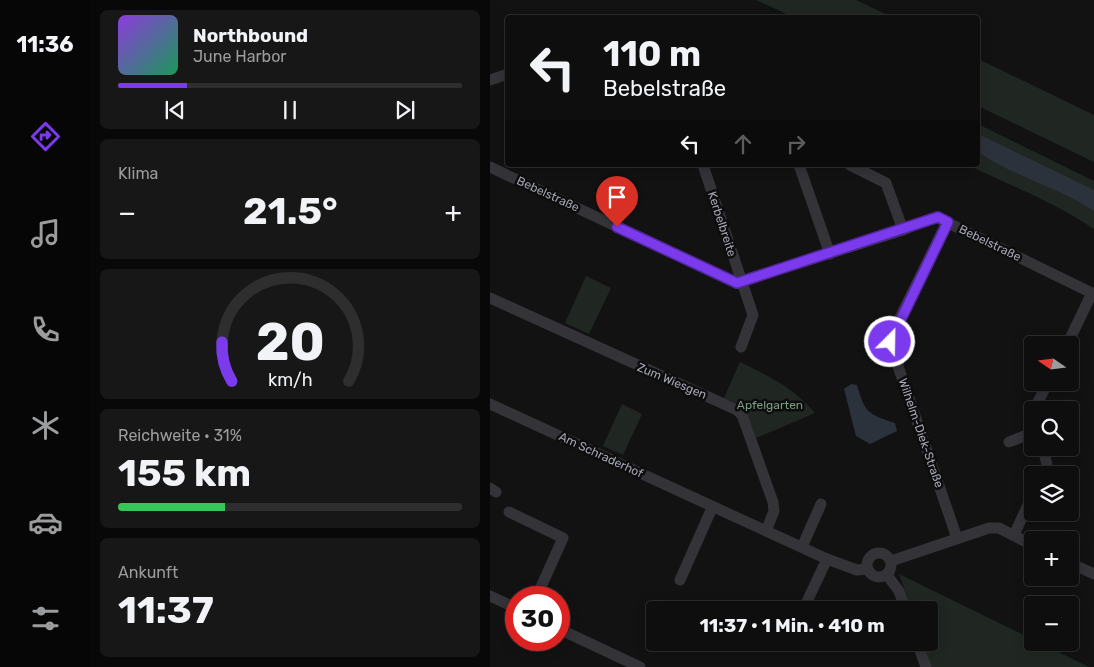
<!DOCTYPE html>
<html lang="de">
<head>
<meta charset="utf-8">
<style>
  :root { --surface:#0e0e0e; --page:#171717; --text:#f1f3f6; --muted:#9b9c9e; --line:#2e2e2e; --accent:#7c3aed }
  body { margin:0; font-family:Rubik,sans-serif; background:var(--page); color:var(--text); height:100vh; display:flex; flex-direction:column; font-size:19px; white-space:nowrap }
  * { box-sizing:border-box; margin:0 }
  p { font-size:16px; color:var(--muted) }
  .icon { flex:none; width:28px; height:28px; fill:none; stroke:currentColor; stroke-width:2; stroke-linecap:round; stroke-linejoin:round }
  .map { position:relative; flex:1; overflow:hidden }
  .side { display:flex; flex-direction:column; gap:10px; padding:10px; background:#080808; width:400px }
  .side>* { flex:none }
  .guide { position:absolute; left:15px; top:15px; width:475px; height:152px; border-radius:5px; box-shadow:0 2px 12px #0003,0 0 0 1px var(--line); background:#0e0e0e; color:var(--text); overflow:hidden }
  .needle { width:32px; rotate:284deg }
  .tools { position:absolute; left:534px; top:336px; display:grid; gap:10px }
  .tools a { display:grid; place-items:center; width:55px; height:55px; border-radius:5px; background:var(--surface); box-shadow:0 2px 12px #0003,0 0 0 1px var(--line); font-size:25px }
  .speed { position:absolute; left:15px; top:586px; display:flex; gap:10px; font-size:25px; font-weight:700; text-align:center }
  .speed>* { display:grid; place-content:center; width:65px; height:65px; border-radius:50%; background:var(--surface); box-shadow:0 2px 12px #0003,0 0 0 1px var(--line); line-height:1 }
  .speed .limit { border:8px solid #d22; background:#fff; color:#111 }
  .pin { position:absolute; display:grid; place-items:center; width:42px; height:42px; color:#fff; margin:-51px -21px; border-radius:50% 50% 50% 0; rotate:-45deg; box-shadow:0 0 5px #0007 }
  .pin .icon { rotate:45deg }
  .me { position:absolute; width:55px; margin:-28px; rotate:23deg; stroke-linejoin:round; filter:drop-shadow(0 0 4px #0008) }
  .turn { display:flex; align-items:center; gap:18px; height:105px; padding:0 15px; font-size:22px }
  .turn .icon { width:65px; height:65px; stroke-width:2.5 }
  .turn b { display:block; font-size:35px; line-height:42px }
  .lanes { display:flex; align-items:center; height:48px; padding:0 15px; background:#0003; justify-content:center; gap:25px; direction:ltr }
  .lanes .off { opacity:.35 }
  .big { font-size:38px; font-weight:700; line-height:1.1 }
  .side .widget { flex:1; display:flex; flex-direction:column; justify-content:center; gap:8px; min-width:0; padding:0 18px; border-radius:8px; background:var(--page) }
  .side .dial { align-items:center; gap:0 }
  .dial svg { height:130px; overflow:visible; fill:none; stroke:var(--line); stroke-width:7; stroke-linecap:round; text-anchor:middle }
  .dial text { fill:var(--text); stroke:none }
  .song { display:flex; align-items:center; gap:15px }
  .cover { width:60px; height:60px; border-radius:8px; background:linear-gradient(135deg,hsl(270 70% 55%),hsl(150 70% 35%)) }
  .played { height:5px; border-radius:2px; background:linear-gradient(90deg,var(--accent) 20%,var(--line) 20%) }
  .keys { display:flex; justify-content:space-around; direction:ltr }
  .heat { display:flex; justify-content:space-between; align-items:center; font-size:28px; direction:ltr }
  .charge { height:8px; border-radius:4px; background:linear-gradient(90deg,#34c759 31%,var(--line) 0) }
  .trip { position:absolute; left:156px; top:601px; width:292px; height:50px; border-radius:5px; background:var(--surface); box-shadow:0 2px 12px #0003,0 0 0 1px var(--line); font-weight:700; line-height:50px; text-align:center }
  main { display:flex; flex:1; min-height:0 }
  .dock { display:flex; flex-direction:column; width:90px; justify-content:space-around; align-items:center; background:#060606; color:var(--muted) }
  .dock .icon { width:35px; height:35px }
  .dock .selected { color:var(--accent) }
  .dock b { font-size:22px; color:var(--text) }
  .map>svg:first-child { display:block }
</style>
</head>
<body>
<main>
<nav class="dock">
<b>11:36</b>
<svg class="icon selected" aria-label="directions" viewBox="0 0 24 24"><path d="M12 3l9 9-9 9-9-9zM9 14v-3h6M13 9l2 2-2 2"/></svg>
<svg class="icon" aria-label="music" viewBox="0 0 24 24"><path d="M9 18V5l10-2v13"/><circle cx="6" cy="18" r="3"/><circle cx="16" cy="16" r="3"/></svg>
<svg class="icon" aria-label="phone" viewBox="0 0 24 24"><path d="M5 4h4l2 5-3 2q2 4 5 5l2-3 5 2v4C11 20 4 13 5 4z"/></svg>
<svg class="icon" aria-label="climate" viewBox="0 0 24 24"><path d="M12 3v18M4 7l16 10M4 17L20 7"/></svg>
<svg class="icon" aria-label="car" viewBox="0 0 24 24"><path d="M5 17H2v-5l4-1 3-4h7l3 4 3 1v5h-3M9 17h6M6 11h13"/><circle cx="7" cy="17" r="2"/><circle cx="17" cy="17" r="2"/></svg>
<svg class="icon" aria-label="filters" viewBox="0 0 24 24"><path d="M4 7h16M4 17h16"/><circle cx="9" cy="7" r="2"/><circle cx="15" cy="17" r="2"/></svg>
</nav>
<section class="side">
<div class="widget">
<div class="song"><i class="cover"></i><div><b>Northbound</b><p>June Harbor</p></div></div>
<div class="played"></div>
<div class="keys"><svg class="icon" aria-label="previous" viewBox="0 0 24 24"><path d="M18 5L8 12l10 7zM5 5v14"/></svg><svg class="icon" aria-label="pause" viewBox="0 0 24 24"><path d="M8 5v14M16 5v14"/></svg><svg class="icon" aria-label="next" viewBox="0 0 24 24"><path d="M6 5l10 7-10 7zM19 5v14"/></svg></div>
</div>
<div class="widget"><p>Klima</p>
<div class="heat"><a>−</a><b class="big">21.5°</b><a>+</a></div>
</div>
<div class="widget dial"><svg viewBox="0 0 100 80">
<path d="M14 69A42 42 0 1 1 86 69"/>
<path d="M14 69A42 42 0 0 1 8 45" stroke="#7c3aed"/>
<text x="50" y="56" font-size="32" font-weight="700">20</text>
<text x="50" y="72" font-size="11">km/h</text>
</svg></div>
<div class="widget"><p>Reichweite · 31%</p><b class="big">155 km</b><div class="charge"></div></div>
<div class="widget"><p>Ankunft</p><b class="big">11:37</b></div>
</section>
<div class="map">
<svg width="604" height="667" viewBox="0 0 604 667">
  <rect width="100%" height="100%" fill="#121213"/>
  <g fill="#202722">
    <path d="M266,0H366L402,17H303Z"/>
    <path d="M488,59L604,115V162L488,106Z"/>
    <path d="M488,124L604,181V229C565,202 521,186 478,165H488Z"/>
    <path d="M96,276L121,288L99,334L75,323Z"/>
    <path d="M250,362C279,376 304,388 325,413L266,438L254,406L234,398Z"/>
    <path d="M132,404L152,414L133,455L113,446Z"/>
    <path d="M409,574L542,639V642L550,643L599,667H441L433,643L440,642V610H422Z"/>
  </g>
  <g fill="#2c323b">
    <path d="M488,134L604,190V211C567,186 524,177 488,152Z"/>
    <path d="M361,384L367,385C375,413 378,414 405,423L407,431L380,444L366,436L354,389Z"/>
  </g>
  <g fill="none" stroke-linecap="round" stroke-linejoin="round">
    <g stroke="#333338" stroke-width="11">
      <path d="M0,80L18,74"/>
      <path d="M213,165L263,315L251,347"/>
      <path d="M309,165L340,254"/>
      <path d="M360,165L396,183L413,230"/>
      <path d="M0,167L247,283L413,230L446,217L604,294"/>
      <path d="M457,222L399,340L467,538"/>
      <path d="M0,298L247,410L252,415L283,502L284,511L276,531"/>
      <path d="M577,345L602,293"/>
      <path d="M0,404L337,559L367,570L377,569"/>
      <path d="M544,410L558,382"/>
      <path d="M519,442L542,433"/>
      <path d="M553,475L557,465L553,448"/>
      <path d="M0,488L6,492"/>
      <path d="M19,512L73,538L46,598"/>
      <path d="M524,535L542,496"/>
      <path d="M312,547L331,504"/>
      <circle cx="389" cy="565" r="12"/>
      <path d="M401,561L499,528H509L542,545"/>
      <path d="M580,563L604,574"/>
      <path d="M397,575L409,591L416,610"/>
      <path d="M190,580L222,508"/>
      <path d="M0,596L26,608"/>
      <path d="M313,610L337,559"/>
      <path d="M69,629L150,667"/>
      <path d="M427,642L436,667"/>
      <path d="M298,645L299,642"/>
    </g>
  </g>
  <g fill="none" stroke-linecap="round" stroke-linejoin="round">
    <g stroke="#51269a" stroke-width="12">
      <path id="route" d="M127,227L247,283L448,217L458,222L400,342"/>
    </g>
    <use href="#route" stroke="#7c3aed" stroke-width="9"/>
  </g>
  <g text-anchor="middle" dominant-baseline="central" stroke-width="5" stroke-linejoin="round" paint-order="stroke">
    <g font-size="12" fill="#a4a6b3" stroke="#0d0d0e">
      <text transform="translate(58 194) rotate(25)">Bebelstraße</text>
      <text transform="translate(232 224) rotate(72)">Kerbelbreite</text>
      <text transform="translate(500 243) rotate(26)">Bebelstraße</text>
      <text transform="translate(182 381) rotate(23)">Zum Wiesgen</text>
      <text transform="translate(431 433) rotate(71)">Wilhelm-Diek-Straße</text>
      <text transform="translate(111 455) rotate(25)">Am Schraderhof</text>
    </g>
    <g font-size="12" fill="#7c9d82" stroke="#0d0d0e">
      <text x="280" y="405">Apfelgarten</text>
    </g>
  </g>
</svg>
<div class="tools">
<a><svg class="needle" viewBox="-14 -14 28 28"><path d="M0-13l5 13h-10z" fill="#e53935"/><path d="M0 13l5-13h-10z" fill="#9b9c9e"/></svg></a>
<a><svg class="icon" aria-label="search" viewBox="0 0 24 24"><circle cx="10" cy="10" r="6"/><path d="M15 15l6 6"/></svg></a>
<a><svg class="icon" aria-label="layers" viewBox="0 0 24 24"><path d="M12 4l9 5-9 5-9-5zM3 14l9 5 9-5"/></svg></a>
<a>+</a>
<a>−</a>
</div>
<div class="speed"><div class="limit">30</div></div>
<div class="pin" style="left:127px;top:227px;background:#d93025"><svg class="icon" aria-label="arrive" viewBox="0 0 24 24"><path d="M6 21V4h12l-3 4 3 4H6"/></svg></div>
<svg class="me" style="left:400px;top:342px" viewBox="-20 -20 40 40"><circle r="17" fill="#7c3aed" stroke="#fff" stroke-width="3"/><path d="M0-11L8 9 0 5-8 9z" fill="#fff"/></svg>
<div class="trip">11:37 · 1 Min. · 410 m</div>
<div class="guide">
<div class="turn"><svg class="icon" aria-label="left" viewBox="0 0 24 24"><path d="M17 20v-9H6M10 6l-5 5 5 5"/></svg><div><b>110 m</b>Bebelstraße</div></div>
<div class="lanes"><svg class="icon" aria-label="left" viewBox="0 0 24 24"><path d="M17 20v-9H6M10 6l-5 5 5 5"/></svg><svg class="icon off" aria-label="ahead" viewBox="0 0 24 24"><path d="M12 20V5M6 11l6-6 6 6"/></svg><svg class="icon off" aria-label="right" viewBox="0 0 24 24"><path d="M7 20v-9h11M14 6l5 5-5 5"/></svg></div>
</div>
</div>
</main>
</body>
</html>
